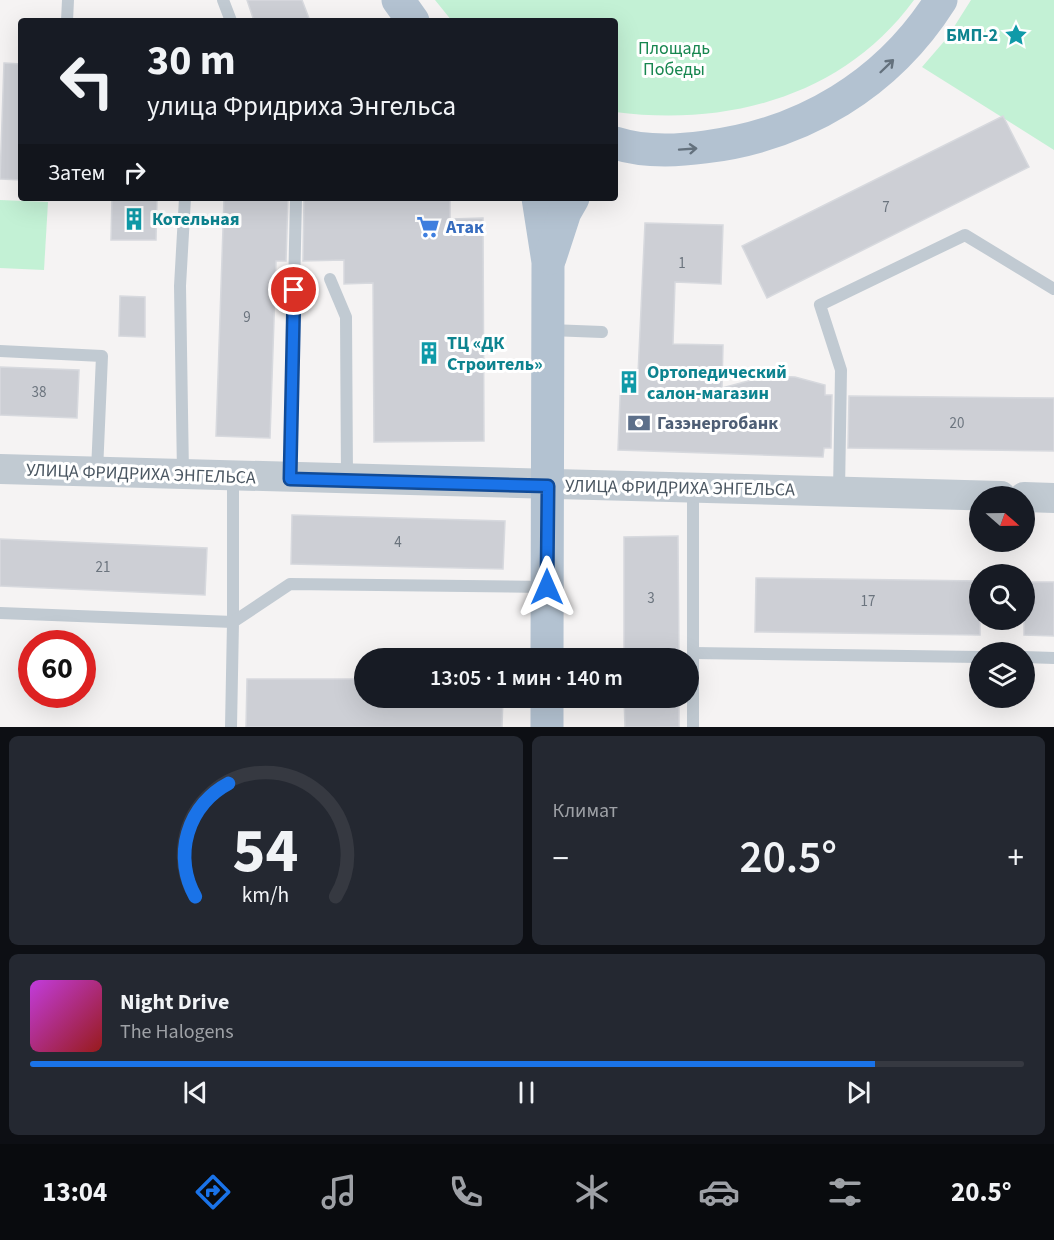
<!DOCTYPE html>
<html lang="ru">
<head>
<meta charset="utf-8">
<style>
  :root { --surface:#171b24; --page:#242831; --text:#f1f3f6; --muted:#9ea1a6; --line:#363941; --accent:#1a73e8 }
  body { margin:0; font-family:"Source Sans 3",sans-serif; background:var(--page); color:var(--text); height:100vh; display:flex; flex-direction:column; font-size:22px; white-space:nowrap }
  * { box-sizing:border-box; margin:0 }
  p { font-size:20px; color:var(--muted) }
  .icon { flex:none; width:33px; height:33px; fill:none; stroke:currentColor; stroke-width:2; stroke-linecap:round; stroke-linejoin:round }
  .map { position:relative; height:727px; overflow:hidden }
  .details { display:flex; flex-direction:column; gap:9px; padding:9px; background:#0d0f14; flex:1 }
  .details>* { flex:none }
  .hud { position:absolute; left:18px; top:18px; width:600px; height:183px; border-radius:6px; box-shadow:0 6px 24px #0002; background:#171b24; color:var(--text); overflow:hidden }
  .needle { width:39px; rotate:110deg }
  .buttons { position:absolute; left:969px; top:486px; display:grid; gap:12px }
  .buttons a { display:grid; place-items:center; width:66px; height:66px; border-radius:50%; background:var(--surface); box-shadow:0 6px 24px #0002; font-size:30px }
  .speed { position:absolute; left:18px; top:630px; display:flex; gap:12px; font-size:30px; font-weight:700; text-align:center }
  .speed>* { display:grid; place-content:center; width:78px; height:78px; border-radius:50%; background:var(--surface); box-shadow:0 6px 24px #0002; line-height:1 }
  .speed .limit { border:9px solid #d22; background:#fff; color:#111 }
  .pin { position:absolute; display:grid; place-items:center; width:51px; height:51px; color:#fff; margin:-26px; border:3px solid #fff; border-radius:50%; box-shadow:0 2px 6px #0007 }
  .me { position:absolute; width:66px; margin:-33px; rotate:0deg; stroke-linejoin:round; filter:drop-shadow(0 0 4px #0008) }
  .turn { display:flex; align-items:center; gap:21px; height:126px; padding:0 30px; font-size:27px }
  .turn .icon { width:78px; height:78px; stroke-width:2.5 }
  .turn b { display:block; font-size:42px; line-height:51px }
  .then { display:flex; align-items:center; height:57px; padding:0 30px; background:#0003; gap:12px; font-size:22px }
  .big { font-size:45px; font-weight:600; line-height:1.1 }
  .details .tile { flex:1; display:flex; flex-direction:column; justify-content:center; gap:9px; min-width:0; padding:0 21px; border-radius:9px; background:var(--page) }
  .details .dial { align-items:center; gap:0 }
  .dial svg { height:156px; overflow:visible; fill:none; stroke:var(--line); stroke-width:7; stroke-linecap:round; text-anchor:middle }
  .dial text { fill:var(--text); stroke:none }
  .song { display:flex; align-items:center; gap:18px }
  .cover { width:72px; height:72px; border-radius:9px; background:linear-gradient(135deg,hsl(290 70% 55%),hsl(0 70% 35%)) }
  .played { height:6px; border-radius:3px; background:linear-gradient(90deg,var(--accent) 85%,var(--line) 85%) }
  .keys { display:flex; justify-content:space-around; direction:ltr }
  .heat { display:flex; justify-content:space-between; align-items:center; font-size:33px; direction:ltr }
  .details .tiles { flex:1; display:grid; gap:9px; grid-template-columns:1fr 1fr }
  .tile:last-child { grid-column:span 2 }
  .trip { position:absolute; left:354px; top:648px; width:345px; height:60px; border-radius:30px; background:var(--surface); box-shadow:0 6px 24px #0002; font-weight:600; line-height:60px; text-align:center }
  .tabs { display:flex; height:96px; justify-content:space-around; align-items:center; background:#090b0e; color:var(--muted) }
  .tabs .icon { width:42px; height:42px }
  .tabs .on { color:var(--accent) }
  .tabs b { font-size:27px; color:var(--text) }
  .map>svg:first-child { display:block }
</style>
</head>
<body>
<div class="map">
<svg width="1054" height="727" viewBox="0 0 1054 727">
  <rect width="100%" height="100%" fill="#f5f3f3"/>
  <g fill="#c3f1d5">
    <path d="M435,0H914C844,96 728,127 615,112V21H452Z"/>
    <path d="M971,0H1054V150L922,67L947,38Z"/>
    <path d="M0,200L48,202L44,270L0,268Z"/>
  </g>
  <g fill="#cdcfd5" stroke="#d7d9de" stroke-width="1.5">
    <path d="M247,0H302L310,21H254Z"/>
    <path d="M4,63L21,64V180L0,179Z"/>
    <path d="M1003,116L1029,167L767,298L742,246Z"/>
    <path d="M112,198H157L156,240H111Z"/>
    <path d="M224,198H288L286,261H276L270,438L216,436Z"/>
    <path d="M304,198H450V219L483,218L484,441L374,442L373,283L344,284V260L303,261Z"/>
    <path d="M645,223L723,225L721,284L675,282L673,344L723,345L722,388L767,376L795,377L825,385V395H832L831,448H824L823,457L618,450L621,374H638Z"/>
    <path d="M120,296L145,297V337L119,336Z"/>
    <path d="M0,367L79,370L77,418L0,415Z"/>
    <path d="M849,396L1054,398V451L848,448Z"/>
    <path d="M292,515L505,521L503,569L291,564Z"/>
    <path d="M678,536L679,658H624V537Z"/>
    <path d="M0,539L207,548L205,595L0,586Z"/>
    <path d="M756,578L980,581V635L755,632Z"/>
    <path d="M1024,582H1054V636L1024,635Z"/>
    <path d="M247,679H364V698H503L502,727H246Z"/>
    <path d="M624,698H679V727H625Z"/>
  </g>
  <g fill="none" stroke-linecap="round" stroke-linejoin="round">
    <g stroke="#c1cad2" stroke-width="12">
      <path d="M223,0L231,21"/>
      <path d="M67,21L68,0"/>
      <path d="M330,279L346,317L347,478"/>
      <path d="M550,330L602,332"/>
      <path d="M0,351L102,356L97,471"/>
      <path d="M183,474L180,286L185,198"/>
      <path d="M290,476L296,198"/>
      <path d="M839,491L841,370L820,305L965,235L1054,289"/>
      <path d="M0,613L233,622V477"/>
      <path d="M693,653L980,657"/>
      <path d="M1024,657L1054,658"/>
      <path d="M231,727L233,622L290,584L547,587"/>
      <path d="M693,727V489"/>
    </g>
    <g stroke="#c1cad2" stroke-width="30">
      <path d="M0,469L1001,496"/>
      <path d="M1024,497L1054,498"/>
    </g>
    <g stroke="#b3c2d1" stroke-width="33">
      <path d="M398,0L413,21"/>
      <path d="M615,143C643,152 676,151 705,147C803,135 888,84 941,0"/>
      <path d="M538,198L548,262L547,658"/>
      <path d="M550,258L565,212L573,198"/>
      <path d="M547,727V698"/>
    </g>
  </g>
  <defs><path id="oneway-shaft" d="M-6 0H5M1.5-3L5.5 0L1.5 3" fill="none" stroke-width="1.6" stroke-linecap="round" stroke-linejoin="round" transform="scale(1.5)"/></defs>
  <g stroke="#64717d">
    <use href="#oneway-shaft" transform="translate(887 66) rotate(-44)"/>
    <use href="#oneway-shaft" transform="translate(688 149) rotate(-4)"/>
  </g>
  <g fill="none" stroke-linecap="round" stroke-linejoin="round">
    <g stroke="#114b97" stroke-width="15">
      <path id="route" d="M294,290L290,479L548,486L547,587"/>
    </g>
    <use href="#route" stroke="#1a73e8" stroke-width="10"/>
  </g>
  <defs>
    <g id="sight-bare" transform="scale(1.8)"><path d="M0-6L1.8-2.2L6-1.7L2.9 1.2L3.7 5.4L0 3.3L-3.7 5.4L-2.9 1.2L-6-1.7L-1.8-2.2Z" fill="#0f9aa8" stroke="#fff" stroke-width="2.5" paint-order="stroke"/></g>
    <g id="building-bare" transform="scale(1.8)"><path d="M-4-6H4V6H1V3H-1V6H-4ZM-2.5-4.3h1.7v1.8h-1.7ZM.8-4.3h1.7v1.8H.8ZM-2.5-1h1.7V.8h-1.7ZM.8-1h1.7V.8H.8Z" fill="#0f9aa8" stroke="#fff" stroke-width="2.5" paint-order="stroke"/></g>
    <g id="supermarket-bare" transform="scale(1.8)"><path d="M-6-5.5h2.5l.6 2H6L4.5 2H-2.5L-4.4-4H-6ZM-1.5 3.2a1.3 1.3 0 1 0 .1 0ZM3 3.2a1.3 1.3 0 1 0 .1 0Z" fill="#3f7fe0" stroke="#fff" stroke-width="2.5" paint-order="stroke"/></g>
    <g id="bank-bare" transform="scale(1.8)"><path d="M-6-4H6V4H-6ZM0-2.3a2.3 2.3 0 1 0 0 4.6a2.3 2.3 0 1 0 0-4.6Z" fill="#5c6f8a" stroke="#fff" stroke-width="2.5" paint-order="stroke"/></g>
  </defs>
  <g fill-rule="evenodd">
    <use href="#sight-bare" x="1016" y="35"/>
    <use href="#building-bare" x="134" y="219"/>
    <use href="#supermarket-bare" x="428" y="227"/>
    <use href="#building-bare" x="429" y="353"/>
    <use href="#building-bare" x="629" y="382"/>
    <use href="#bank-bare" x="639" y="423"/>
  </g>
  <g text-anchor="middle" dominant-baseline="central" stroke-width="6" stroke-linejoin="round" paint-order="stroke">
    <g font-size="15" fill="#6b747e">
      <text x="886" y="207">7</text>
      <text x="682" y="263">1</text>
      <text x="247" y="317">9</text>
      <text x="39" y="392">38</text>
      <text x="957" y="423">20</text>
      <text x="398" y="542">4</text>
      <text x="103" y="567">21</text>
      <text x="651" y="598">3</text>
      <text x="868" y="601">17</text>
    </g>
    <g font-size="18" font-weight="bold" fill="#0d838f" stroke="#fff" text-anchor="start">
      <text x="998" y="35" text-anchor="end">БМП-2</text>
      <text x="152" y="219">Котельная</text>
      <text x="447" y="343">ТЦ «ДК<tspan x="447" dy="21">Строитель»</tspan></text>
      <text x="647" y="372">Ортопедический<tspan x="647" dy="21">салон-магазин</tspan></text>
    </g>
    <g font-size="18" fill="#17864f" stroke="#fff">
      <text x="674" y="48">Площадь<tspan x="674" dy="21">Победы</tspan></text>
    </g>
    <g font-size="18" font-weight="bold" fill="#366cbe" stroke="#fff" text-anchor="start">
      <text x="446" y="227">Атак</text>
    </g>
    <g font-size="18" font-weight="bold" fill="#4e5e75" stroke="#fff" text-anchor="start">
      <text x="657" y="423">Газэнергобанк</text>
    </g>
    <g font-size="18" fill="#4a5661" stroke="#fff">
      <text transform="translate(141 474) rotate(2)">УЛИЦА ФРИДРИХА ЭНГЕЛЬСА</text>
      <text transform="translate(680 488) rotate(1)">УЛИЦА ФРИДРИХА ЭНГЕЛЬСА</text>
    </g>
  </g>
</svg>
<div class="buttons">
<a><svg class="needle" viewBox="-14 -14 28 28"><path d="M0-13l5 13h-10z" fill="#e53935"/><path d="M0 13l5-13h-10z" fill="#9ea1a6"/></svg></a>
<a><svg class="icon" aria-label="search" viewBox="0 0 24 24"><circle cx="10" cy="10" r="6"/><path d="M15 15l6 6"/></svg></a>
<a><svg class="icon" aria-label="layers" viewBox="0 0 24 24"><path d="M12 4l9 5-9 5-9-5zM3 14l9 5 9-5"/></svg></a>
</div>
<div class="speed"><div class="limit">60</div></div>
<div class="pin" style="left:294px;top:290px;background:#d93025"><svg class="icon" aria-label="arrive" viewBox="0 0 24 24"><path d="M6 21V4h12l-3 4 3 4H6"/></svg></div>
<svg class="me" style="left:547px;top:587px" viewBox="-20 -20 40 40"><path d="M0-17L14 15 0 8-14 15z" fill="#1a73e8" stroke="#fff" stroke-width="4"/></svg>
<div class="trip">13:05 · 1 мин · 140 m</div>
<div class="hud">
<div class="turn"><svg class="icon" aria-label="left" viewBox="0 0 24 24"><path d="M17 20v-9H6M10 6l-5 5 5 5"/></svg><div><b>30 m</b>улица Фридриха Энгельса</div></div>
<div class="then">Затем<svg class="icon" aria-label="right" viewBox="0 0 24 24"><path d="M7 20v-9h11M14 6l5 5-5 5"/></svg></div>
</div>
</div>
<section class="details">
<div class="tiles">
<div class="tile dial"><svg viewBox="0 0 100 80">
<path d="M14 69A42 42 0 1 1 86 69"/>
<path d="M14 69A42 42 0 0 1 31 11" stroke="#1a73e8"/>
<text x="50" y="56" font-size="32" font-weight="700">54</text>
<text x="50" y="72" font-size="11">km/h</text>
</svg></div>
<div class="tile"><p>Климат</p>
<div class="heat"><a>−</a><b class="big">20.5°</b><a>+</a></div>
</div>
<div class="tile">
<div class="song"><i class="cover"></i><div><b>Night Drive</b><p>The Halogens</p></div></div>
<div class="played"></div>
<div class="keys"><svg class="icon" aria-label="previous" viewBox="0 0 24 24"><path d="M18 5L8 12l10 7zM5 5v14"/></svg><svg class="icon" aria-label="pause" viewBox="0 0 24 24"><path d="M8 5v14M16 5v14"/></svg><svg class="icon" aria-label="next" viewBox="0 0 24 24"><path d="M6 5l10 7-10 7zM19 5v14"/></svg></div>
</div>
</div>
</section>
<nav class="tabs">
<b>13:04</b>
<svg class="icon on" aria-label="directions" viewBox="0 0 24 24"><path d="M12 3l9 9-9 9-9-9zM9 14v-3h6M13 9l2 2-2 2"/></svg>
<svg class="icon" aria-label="music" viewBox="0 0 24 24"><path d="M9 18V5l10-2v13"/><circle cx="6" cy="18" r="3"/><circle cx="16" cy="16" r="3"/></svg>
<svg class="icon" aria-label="phone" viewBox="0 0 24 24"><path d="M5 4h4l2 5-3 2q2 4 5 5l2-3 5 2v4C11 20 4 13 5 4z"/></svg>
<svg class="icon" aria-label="climate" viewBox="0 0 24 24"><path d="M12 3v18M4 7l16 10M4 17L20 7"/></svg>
<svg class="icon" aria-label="car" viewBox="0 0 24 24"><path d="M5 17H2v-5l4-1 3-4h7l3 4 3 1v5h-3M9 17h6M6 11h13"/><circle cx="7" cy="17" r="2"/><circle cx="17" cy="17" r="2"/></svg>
<svg class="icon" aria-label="filters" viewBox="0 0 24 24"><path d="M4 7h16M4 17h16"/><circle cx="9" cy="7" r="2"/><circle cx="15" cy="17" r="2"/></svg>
<b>20.5°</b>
</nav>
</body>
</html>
